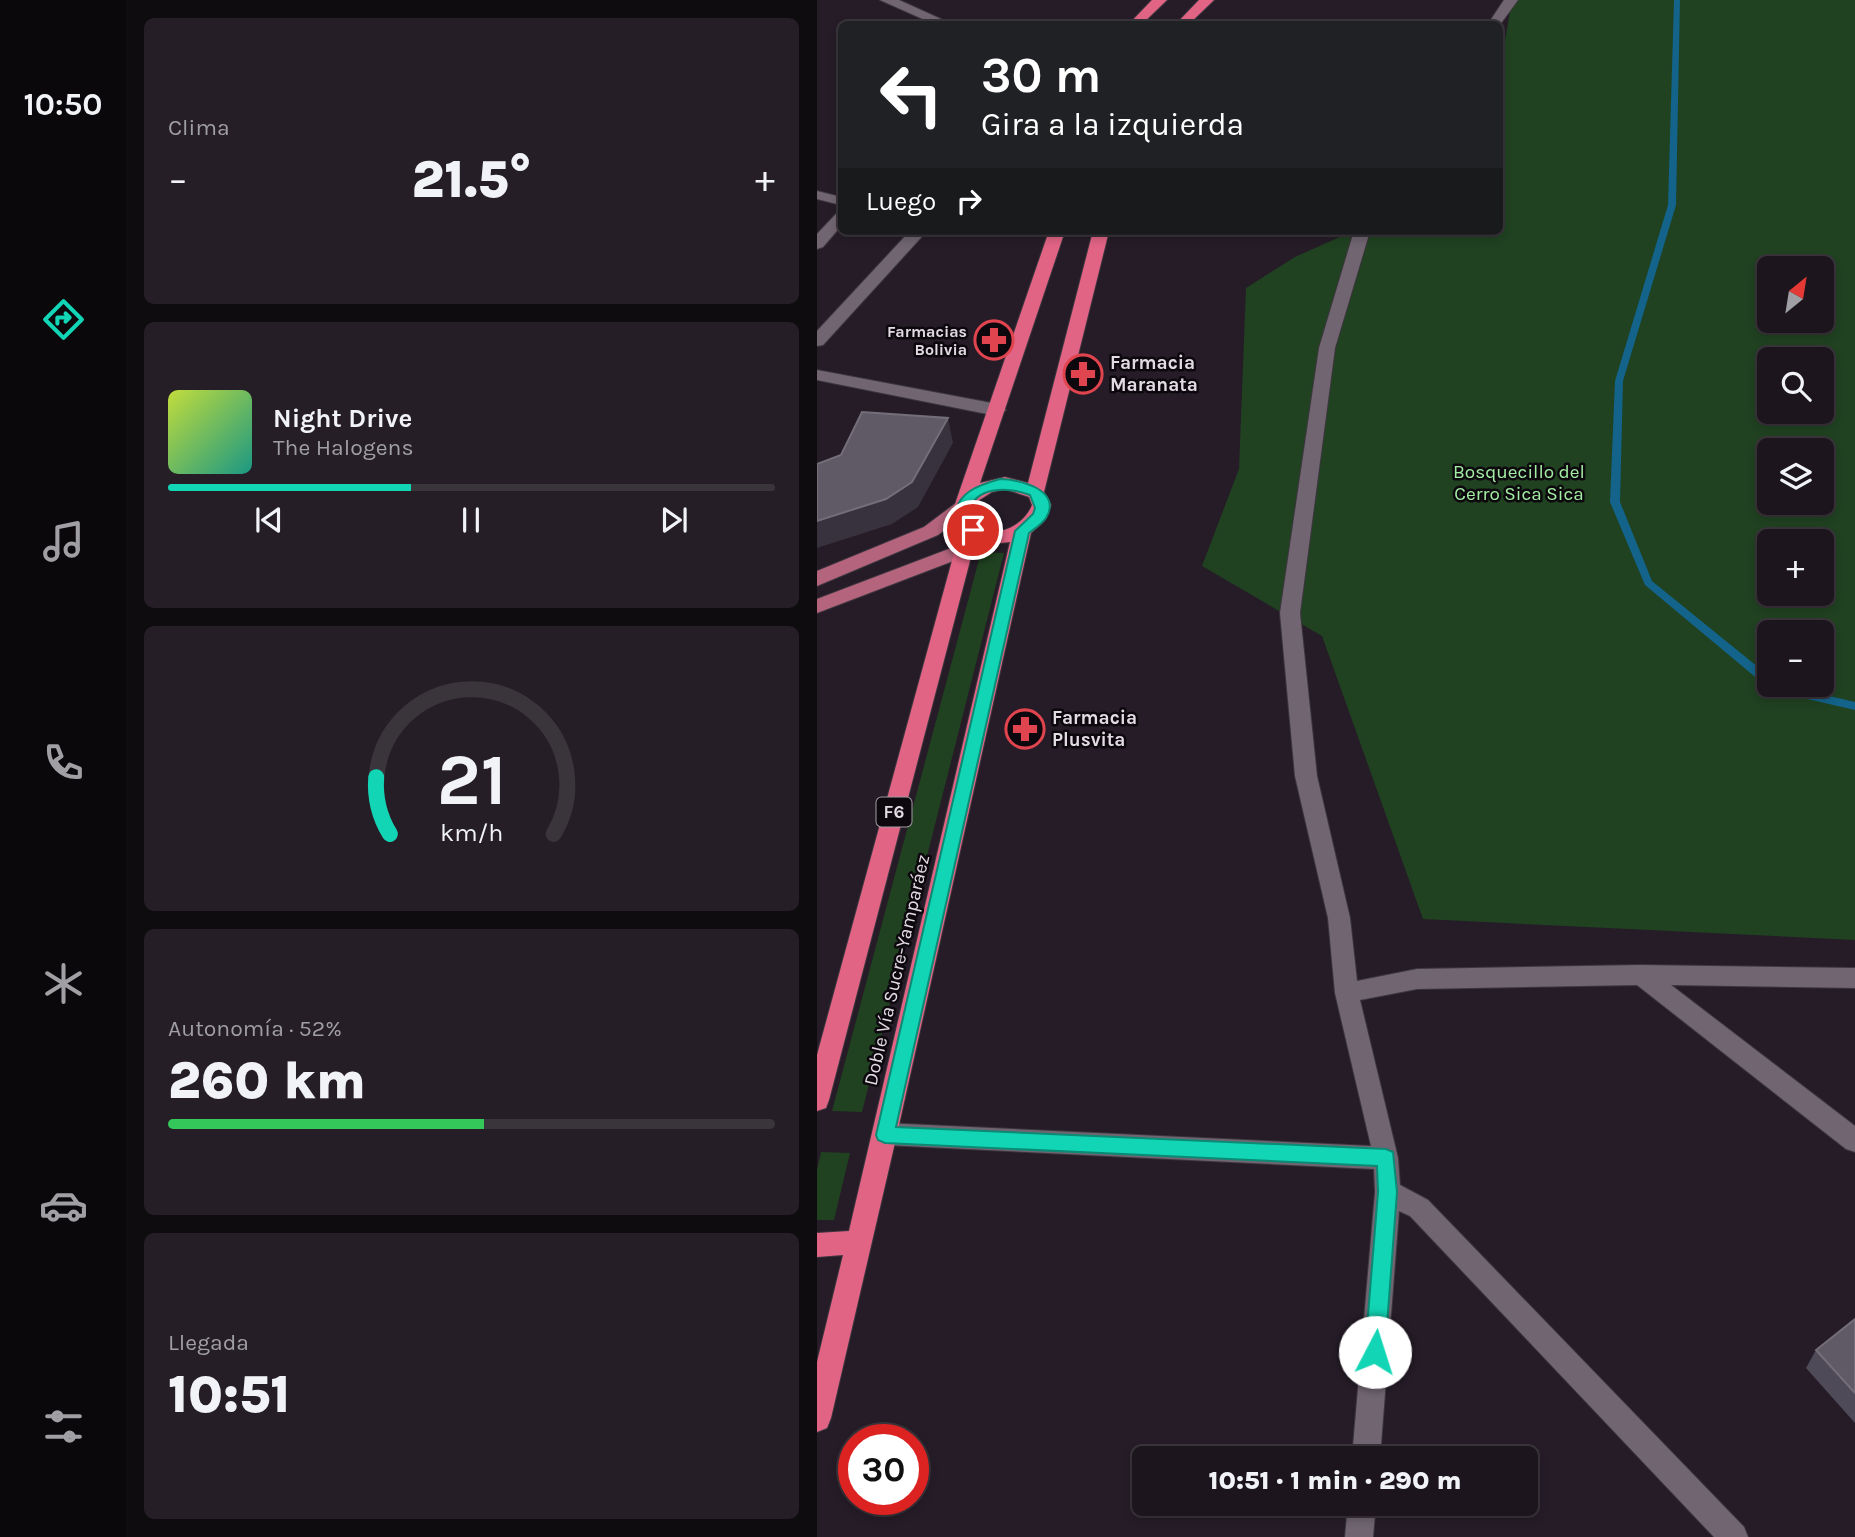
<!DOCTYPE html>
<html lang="es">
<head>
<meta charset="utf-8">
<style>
  :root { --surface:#1c151d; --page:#251e26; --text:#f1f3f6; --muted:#a09fa4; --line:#3a343b; --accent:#11d5b4 }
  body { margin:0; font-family:Karla,sans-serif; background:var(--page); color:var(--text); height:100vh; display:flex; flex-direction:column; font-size:26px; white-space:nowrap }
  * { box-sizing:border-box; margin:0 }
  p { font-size:23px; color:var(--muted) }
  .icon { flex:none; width:38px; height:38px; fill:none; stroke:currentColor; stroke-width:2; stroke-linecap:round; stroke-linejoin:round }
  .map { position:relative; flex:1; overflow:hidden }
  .drawer { display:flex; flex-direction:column; gap:18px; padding:18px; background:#0f0c10; width:691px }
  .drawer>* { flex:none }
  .banner { position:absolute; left:21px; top:21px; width:665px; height:214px; border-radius:10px; box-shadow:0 4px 10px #0003,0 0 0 2px var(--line); background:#202124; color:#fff; overflow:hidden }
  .needle { width:46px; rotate:30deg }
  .tools { position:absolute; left:940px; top:256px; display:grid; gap:14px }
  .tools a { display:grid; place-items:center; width:77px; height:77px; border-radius:10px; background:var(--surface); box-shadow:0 4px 10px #0003,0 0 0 2px var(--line); font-size:35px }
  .speed { position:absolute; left:21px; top:1424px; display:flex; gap:14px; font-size:35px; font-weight:700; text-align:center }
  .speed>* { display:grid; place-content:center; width:91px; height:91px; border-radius:50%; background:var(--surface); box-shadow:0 4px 10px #0003,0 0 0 2px var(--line); line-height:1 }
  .speed .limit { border:10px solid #d22; background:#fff; color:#111 }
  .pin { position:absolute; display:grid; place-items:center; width:60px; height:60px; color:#fff; margin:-30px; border:4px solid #fff; border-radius:50%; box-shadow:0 2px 7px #0007 }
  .me { position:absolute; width:77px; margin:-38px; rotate:5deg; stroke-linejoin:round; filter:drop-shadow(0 0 5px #0008) }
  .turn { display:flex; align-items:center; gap:24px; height:147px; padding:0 28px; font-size:32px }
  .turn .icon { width:91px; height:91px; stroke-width:2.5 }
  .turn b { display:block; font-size:49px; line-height:60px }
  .then { display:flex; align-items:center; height:66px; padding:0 28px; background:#0003; gap:14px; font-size:26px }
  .big { font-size:52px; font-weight:800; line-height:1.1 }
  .drawer .widget { flex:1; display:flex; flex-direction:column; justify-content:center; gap:10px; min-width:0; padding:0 24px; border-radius:10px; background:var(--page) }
  .drawer .dial { align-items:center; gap:0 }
  .dial svg { height:182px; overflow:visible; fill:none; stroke:var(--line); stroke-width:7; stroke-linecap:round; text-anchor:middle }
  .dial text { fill:var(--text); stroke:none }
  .song { display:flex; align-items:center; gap:21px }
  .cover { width:84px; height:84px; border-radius:10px; background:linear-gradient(135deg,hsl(70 70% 55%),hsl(170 70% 35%)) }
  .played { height:7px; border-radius:4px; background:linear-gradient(90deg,var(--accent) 40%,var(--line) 40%) }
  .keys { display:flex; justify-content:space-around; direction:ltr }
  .heat { display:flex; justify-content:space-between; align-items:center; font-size:38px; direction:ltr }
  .charge { height:10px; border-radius:5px; background:linear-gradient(90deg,#34c759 52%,var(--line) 0) }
  .trip { position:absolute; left:315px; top:1446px; width:406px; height:70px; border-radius:10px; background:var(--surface); box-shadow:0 4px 10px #0003,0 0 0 2px var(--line); font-weight:800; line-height:70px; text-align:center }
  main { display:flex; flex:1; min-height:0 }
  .tabs { display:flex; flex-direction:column; width:126px; justify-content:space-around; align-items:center; background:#0b080c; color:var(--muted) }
  .tabs .icon { width:49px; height:49px }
  .tabs .current { color:var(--accent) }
  .tabs b { font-size:32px; color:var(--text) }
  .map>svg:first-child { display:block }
</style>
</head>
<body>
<main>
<nav class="tabs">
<b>10:50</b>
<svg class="icon current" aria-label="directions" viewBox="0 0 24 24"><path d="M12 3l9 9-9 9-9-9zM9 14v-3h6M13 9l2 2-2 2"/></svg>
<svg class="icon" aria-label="music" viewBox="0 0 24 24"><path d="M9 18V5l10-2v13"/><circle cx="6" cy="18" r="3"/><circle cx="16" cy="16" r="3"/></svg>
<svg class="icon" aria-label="phone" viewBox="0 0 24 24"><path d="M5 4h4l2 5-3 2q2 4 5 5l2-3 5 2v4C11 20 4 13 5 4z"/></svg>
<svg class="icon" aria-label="climate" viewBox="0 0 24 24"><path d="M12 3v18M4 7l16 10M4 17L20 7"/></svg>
<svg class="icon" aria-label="car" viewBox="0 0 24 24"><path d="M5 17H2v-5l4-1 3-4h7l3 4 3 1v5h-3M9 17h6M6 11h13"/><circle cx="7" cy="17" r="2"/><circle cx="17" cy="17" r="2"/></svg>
<svg class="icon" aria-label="filters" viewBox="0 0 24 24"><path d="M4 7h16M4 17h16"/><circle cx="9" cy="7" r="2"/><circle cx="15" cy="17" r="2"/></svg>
</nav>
<section class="drawer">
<div class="widget"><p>Clima</p>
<div class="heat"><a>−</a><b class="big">21.5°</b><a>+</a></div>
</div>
<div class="widget">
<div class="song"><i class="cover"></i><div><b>Night Drive</b><p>The Halogens</p></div></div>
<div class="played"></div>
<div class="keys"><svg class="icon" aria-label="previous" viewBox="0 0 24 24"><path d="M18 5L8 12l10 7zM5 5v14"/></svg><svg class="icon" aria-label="pause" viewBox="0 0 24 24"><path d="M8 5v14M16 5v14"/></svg><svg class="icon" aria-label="next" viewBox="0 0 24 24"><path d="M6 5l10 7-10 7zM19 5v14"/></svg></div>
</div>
<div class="widget dial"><svg viewBox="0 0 100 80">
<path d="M14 69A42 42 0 1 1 86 69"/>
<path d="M14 69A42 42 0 0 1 8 44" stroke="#11d5b4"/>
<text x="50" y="56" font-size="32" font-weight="700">21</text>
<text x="50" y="72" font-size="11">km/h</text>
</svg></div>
<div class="widget"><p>Autonomía · 52%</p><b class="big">260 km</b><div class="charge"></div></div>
<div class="widget"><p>Llegada</p><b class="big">10:51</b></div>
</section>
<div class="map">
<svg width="1038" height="1537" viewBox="0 0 1038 1537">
  <rect width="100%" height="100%" fill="#251c27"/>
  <g fill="#204221" fill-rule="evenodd">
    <path d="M695,0H1038V940L606,919L505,636L385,566L422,469L429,288L478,257L536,231H682V75ZM952,268H1004V320H952ZM952,359H1004V411H952ZM952,450H1004V502H952ZM952,541H1004V593H952ZM952,632H1004V684H952Z"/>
    <path d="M164,552L187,553L45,1112L15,1111Z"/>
    <path d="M4,1152L33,1153L17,1220H0V1170Z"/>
  </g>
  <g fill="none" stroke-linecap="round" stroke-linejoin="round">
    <path fill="#13638a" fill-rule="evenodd" d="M857,0H863L859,205L806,381L803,502L835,581L952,676V684H961L1038,702V710L955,691L828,585L793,502L798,381L851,205Z"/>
    <g stroke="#3d363e" stroke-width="2">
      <path id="lane" d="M0,191L24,197V205L0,199Z"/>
    </g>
    <g stroke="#3d363e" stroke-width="2">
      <g id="street">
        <path d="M63,0H82L135,24H117Z"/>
        <path d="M687,0H701L682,26L671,24Z"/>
        <path d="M24,212V226L6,247L0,249V234L19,214Z"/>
        <path d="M93,231H110L6,345L0,346V331Z"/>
        <path d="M537,231H553L518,348L483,613L500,776L533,918L540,981L600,969L824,965L1038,968V988L854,985L1038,1126V1152L1029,1149L820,985L600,989L543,1000L581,1158L583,1185L611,1200L927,1527L931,1537H897L593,1216L582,1211L563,1458H535L558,1192L557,1169L68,1145L59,1142L56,1134L59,1126L68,1123L554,1146L518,993L511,918L478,776L463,613L502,348Z"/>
        <path d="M0,370L180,404L189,410L180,416L0,380Z"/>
        <path d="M531,1503H559L556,1537H528Z"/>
      </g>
    </g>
    <g stroke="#3d363e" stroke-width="2">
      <g id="primary">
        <path d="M146,501L153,503L155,507L153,511L121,535L0,586V571L107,527L139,503Z"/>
        <path d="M179,531L186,532L188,537L186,542L0,613V599Z"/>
      </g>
    </g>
    <g stroke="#3d363e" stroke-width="2">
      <g id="highway">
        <path d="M335,0H350L325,24H312Z"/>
        <path d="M382,0H397L372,24H359Z"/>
        <path d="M232,231H248L163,483L188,477L211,483L276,231H292L227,492L234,505L227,521L214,533L80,1134L14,1418L10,1428L0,1432V1362L26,1255L0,1257V1233L32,1231L193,542L175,544L157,538L154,557L12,1100L9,1108L0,1111V1055L136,557L140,523L136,516L137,507ZM188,489L212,497L215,505C209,522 184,539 166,527C161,525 158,519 154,515L156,504L175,492Z"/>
      </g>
    </g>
    <use href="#lane" fill="#706571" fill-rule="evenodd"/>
    <use href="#street" fill="#706571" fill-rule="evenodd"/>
    <use href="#primary" fill="#b4647d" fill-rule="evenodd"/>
    <use href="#highway" fill="#e26485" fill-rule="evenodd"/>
  </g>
  <path fill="#4f4a58" d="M1038,1319V1423L989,1368L999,1350Z"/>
  <path fill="#38313e" d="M131,418L136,443L101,507L75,524L0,548V521Z"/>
  <g fill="#5f5a66" stroke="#736e7a" stroke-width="2">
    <path d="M45,412L131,418L95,482L69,499L0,521V464L24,455Z"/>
    <path d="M1038,1319V1393L999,1350Z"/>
  </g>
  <path fill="#11d5b4" stroke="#0b8a75" stroke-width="2" d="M183,479C202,479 246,490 229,518C225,524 217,529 212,533L79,1127L569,1149L576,1152L580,1192L568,1352L565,1359L558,1361L551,1359L548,1352L561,1192L560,1166L68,1143L61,1140L59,1135L198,531L216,514L218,508L213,495C192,487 155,485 152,515L163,530L161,534H151L138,516C140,492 162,485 183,479Z"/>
  <defs>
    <g id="pharmacy-ring" transform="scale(2.0125)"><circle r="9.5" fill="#0c080d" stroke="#e0444e" stroke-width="1.5"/><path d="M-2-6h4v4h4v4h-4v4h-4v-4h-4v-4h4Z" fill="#e0444e"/></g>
  </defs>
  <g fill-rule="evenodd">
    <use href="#pharmacy-ring" x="177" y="340"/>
    <use href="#pharmacy-ring" x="266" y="374"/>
    <use href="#pharmacy-ring" x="208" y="729"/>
  </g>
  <g text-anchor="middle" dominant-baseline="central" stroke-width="5" stroke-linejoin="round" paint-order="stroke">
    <g font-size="16" font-weight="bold" fill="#e2dbe3" stroke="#0c080d" text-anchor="end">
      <text x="150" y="331">Farmacias<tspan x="150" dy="18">Bolivia</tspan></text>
    </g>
    <rect fill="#0c080d" stroke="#a29ca3" stroke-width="2" x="59.5" y="797.5" width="35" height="29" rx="5"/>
    <g font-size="18" font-weight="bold" fill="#e2dbe3">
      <text x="77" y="812">F6</text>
    </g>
    <g font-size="19" font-weight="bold" fill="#e2dbe3" stroke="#0c080d" text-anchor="start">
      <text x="293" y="363">Farmacia<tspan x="293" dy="22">Maranata</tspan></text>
      <text x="235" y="718">Farmacia<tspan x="235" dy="22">Plusvita</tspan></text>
    </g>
    <g font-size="19" fill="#a3eea4" stroke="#0c080d">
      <text x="702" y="472">Bosquecillo del<tspan x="702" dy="22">Cerro Sica Sica</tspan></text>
    </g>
    <g font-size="19" fill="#e2dbe3" stroke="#0c080d">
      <text transform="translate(80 970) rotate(-77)">Doble Vía Sucre-Yamparáez</text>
    </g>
  </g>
</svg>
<div class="tools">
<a><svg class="needle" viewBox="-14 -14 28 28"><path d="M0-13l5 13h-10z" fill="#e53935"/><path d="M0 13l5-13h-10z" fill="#a09fa4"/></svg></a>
<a><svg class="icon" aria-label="search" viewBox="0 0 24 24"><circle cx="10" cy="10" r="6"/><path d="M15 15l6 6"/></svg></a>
<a><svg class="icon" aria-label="layers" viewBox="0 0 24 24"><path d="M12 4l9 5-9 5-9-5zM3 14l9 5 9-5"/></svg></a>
<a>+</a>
<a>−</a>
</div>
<div class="speed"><div class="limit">30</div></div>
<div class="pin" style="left:156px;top:530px;background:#d93025"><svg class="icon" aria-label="arrive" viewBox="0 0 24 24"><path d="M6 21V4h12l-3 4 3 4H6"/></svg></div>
<svg class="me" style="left:558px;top:1352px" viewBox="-20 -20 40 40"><circle r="19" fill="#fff"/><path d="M0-13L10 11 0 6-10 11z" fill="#11d5b4"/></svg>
<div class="trip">10:51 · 1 min · 290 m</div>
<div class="banner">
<div class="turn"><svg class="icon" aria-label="left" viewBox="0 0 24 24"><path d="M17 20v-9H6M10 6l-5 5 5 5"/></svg><div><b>30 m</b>Gira a la izquierda</div></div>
<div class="then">Luego<svg class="icon" aria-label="right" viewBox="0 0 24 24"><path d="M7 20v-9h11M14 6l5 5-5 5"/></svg></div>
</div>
</div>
</main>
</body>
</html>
